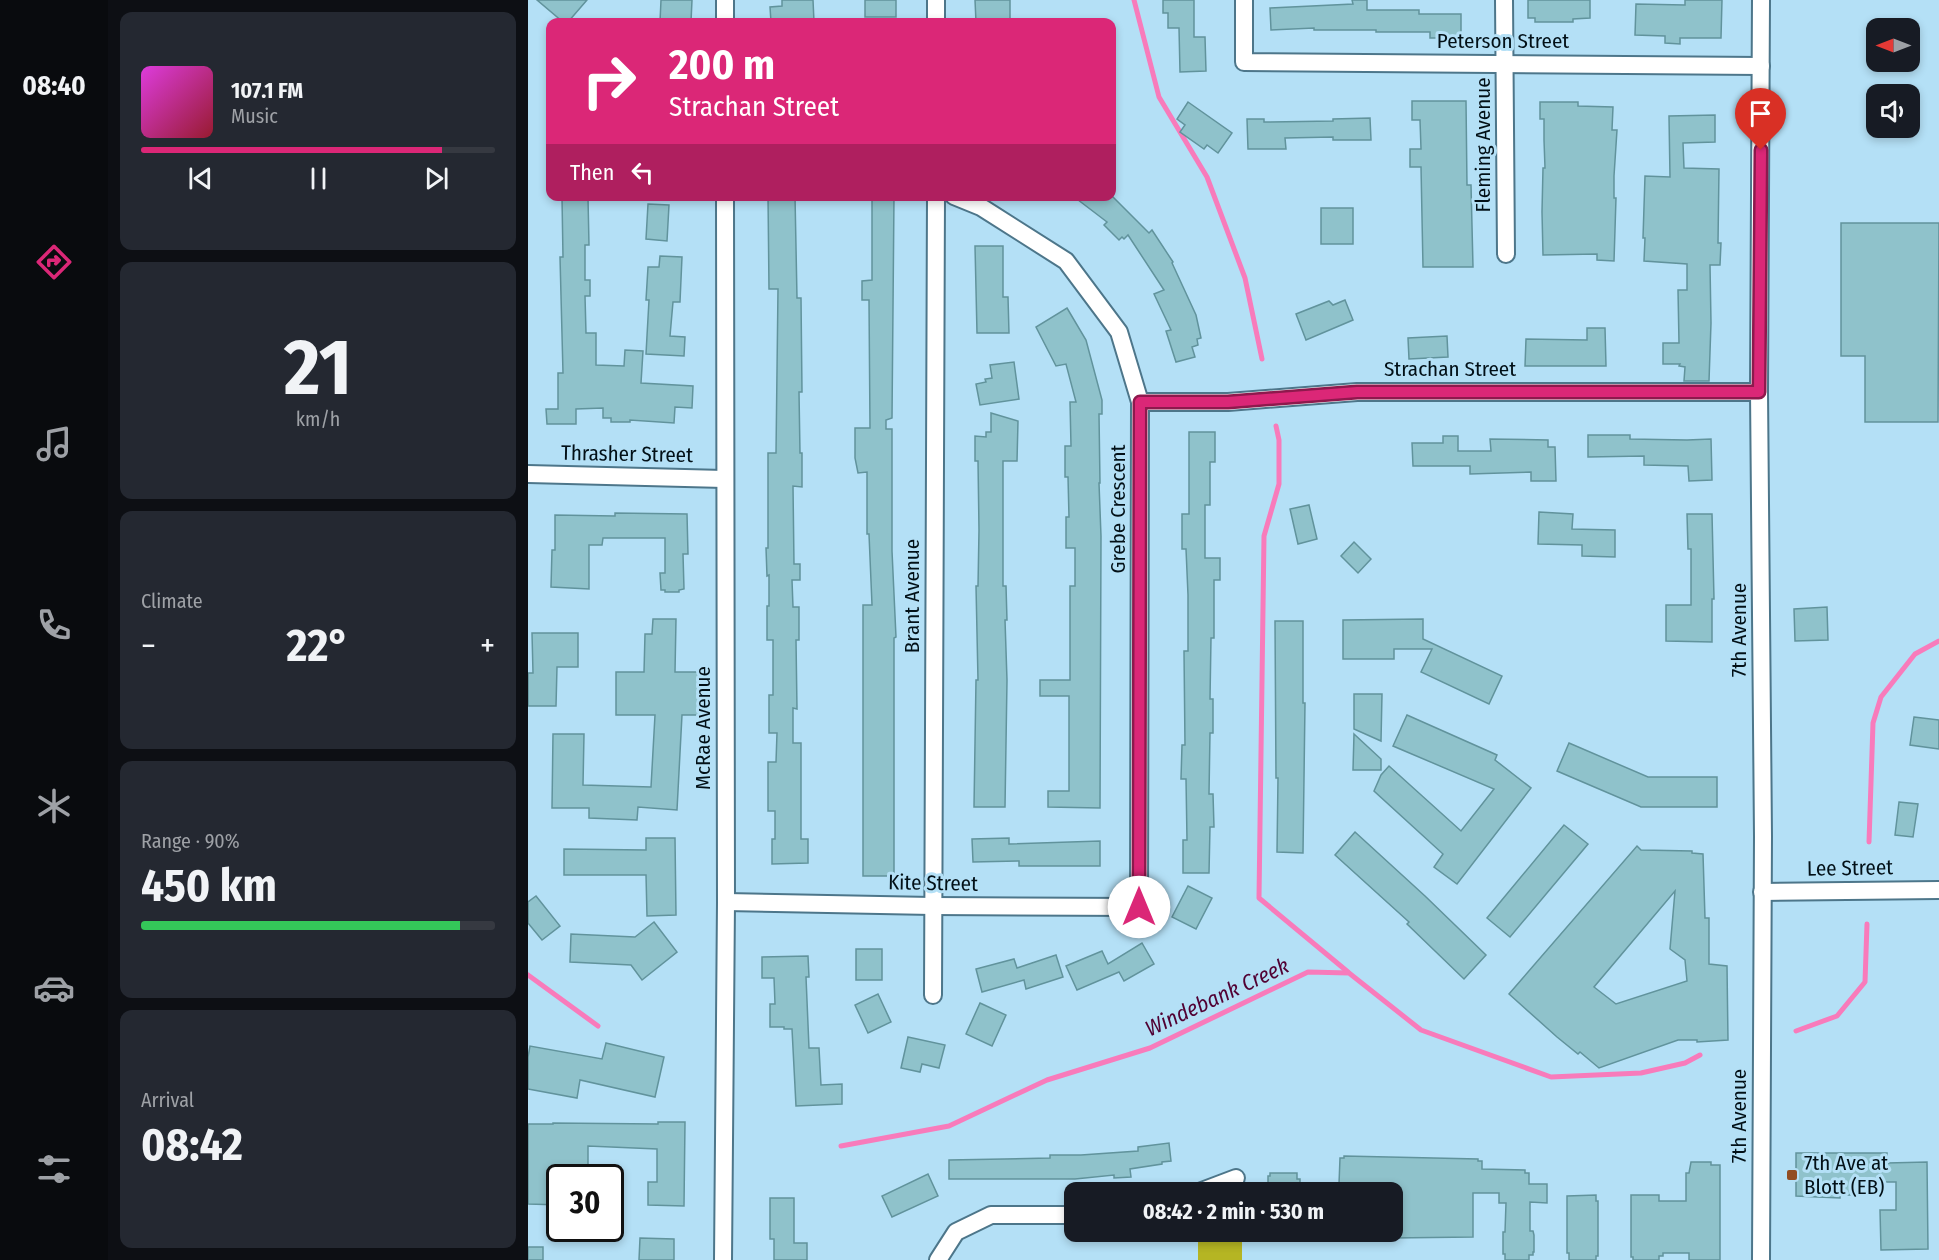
<!DOCTYPE html>
<html lang="en">
<head>
<meta charset="utf-8">
<style>
  :root { --surface:#171b24; --page:#242831; --text:#f1f3f6; --muted:#9ea1a6; --line:#363941; --accent:#db2777 }
  body { margin:0; font-family:"Fira Sans Condensed",sans-serif; background:var(--page); color:var(--text); height:100vh; display:flex; flex-direction:column; font-size:22px; white-space:nowrap }
  * { box-sizing:border-box; margin:0 }
  p { font-size:20px; color:var(--muted) }
  .icon { flex:none; width:33px; height:33px; fill:none; stroke:currentColor; stroke-width:2; stroke-linecap:round; stroke-linejoin:round }
  .map { position:relative; flex:1; overflow:hidden }
  .panel { display:flex; flex-direction:column; gap:12px; padding:12px; background:#0d0f14; width:420px }
  .panel>* { flex:none }
  .guide { position:absolute; left:18px; top:18px; width:570px; height:183px; border-radius:12px; box-shadow:0 3px 9px #0003; background:#db2777; color:#fff; overflow:hidden }
  .needle { width:39px; rotate:270deg }
  .fabs { position:absolute; left:1338px; top:18px; display:grid; gap:12px }
  .fabs a { display:grid; place-items:center; width:54px; height:54px; border-radius:12px; background:var(--surface); box-shadow:0 3px 9px #0003; font-size:30px }
  .speed { position:absolute; left:18px; top:1164px; display:flex; gap:12px; font-size:30px; font-weight:700; text-align:center }
  .speed>* { display:grid; place-content:center; width:78px; height:78px; border-radius:50%; background:var(--surface); box-shadow:0 3px 9px #0003; line-height:1 }
  .speed .limit { border:3px solid #111; border-radius:9px; background:#fff; color:#111 }
  .pin { position:absolute; display:grid; place-items:center; width:51px; height:51px; color:#fff; margin:-62px -26px; border-radius:50% 50% 50% 0; rotate:-45deg; box-shadow:0 0 6px #0007 }
  .pin .icon { rotate:45deg }
  .me { position:absolute; width:66px; margin:-33px; rotate:0deg; stroke-linejoin:round; filter:drop-shadow(0 0 4px #0008) }
  .turn { display:flex; align-items:center; gap:21px; height:126px; padding:0 24px; font-size:27px }
  .turn .icon { width:78px; height:78px; stroke-width:2.5 }
  .turn b { display:block; font-size:42px; line-height:51px }
  .then { display:flex; align-items:center; height:57px; padding:0 24px; background:#0003; gap:12px; font-size:22px }
  .big { font-size:45px; font-weight:700; line-height:1.1 }
  .panel .widget { flex:1; display:flex; flex-direction:column; justify-content:center; gap:9px; min-width:0; padding:0 21px; border-radius:12px; background:var(--page) }
  .panel .dial { align-items:center; gap:0 }
  .dial b { font-size:78px; line-height:1 }
  .song { display:flex; align-items:center; gap:18px }
  .cover { width:72px; height:72px; border-radius:9px; background:linear-gradient(135deg,hsl(300 70% 55%),hsl(350 70% 35%)) }
  .played { height:6px; border-radius:3px; background:linear-gradient(90deg,var(--accent) 85%,var(--line) 85%) }
  .keys { display:flex; justify-content:space-around; direction:ltr }
  .heat { display:flex; justify-content:space-between; align-items:center; font-size:33px; direction:ltr }
  .charge { height:9px; border-radius:4px; background:linear-gradient(90deg,#34c759 90%,var(--line) 0) }
  .trip { position:absolute; left:536px; top:1182px; width:339px; height:60px; border-radius:12px; background:var(--surface); box-shadow:0 3px 9px #0003; font-weight:700; line-height:60px; text-align:center }
  main { display:flex; flex:1; min-height:0 }
  .tab-bar { display:flex; flex-direction:column; width:108px; justify-content:space-around; align-items:center; background:#090b0e; color:var(--muted) }
  .tab-bar .icon { width:42px; height:42px }
  .tab-bar .selected { color:var(--accent) }
  .tab-bar b { font-size:27px; color:var(--text) }
  .map>svg:first-child { display:block }
</style>
</head>
<body>
<main>
<nav class="tab-bar">
<b>08:40</b>
<svg class="icon selected" aria-label="directions" viewBox="0 0 24 24"><path d="M12 3l9 9-9 9-9-9zM9 14v-3h6M13 9l2 2-2 2"/></svg>
<svg class="icon" aria-label="music" viewBox="0 0 24 24"><path d="M9 18V5l10-2v13"/><circle cx="6" cy="18" r="3"/><circle cx="16" cy="16" r="3"/></svg>
<svg class="icon" aria-label="phone" viewBox="0 0 24 24"><path d="M5 4h4l2 5-3 2q2 4 5 5l2-3 5 2v4C11 20 4 13 5 4z"/></svg>
<svg class="icon" aria-label="climate" viewBox="0 0 24 24"><path d="M12 3v18M4 7l16 10M4 17L20 7"/></svg>
<svg class="icon" aria-label="car" viewBox="0 0 24 24"><path d="M5 17H2v-5l4-1 3-4h7l3 4 3 1v5h-3M9 17h6M6 11h13"/><circle cx="7" cy="17" r="2"/><circle cx="17" cy="17" r="2"/></svg>
<svg class="icon" aria-label="filters" viewBox="0 0 24 24"><path d="M4 7h16M4 17h16"/><circle cx="9" cy="7" r="2"/><circle cx="15" cy="17" r="2"/></svg>
</nav>
<section class="panel">
<div class="widget">
<div class="song"><i class="cover"></i><div><b>107.1 FM</b><p>Music</p></div></div>
<div class="played"></div>
<div class="keys"><svg class="icon" aria-label="previous" viewBox="0 0 24 24"><path d="M18 5L8 12l10 7zM5 5v14"/></svg><svg class="icon" aria-label="pause" viewBox="0 0 24 24"><path d="M8 5v14M16 5v14"/></svg><svg class="icon" aria-label="next" viewBox="0 0 24 24"><path d="M6 5l10 7-10 7zM19 5v14"/></svg></div>
</div>
<div class="widget dial"><b>21</b><p>km/h</p></div>
<div class="widget"><p>Climate</p>
<div class="heat"><a>−</a><b class="big">22°</b><a>+</a></div>
</div>
<div class="widget"><p>Range · 90%</p><b class="big">450 km</b><div class="charge"></div></div>
<div class="widget"><p>Arrival</p><b class="big">08:42</b></div>
</section>
<div class="map">
<svg width="1411" height="1260" viewBox="0 0 1411 1260">
  <rect width="100%" height="100%" fill="#b4e0f6"/>
  <rect fill="#b5b523" x="670" y="1232" width="44" height="28"/>
  <g fill="none" stroke-linecap="round" stroke-linejoin="round">
    <g stroke="#f87bbb" stroke-width="5">
      <path d="M606,0L631,97L679,177L717,278L734,359"/>
      <path d="M748,426L751,440V484L736,536L731,898L820,972"/>
      <path d="M1341,842L1345,723L1353,697L1387,654L1411,641"/>
      <path d="M0,975L70,1026"/>
      <path d="M1268,1031L1309,1016L1337,982L1339,924"/>
      <path d="M313,1146L421,1126L519,1080L622,1048L780,972L821,973L893,1030L1023,1077L1113,1073L1157,1063L1172,1055"/>
    </g>
  </g>
  <g fill="#8fc2cb" stroke="#61939c" stroke-width="1.5" fill-rule="evenodd">
    <path d="M9,0H59L40,22H35Z"/>
    <path d="M133,0H164L163,22H132Z"/>
    <path d="M254,0H285L286,22H243L242,7L254,6Z"/>
    <rect x="337" y="0" width="31" height="17"/>
    <path d="M447,0H482V22H448Z"/>
    <path d="M635,0H666V37H677L678,71L652,72L651,28H640V13H635Z"/>
    <path d="M824,0H839V10H891V14H933V38H902V32H848V30H786V28L743,30L742,8L825,4Z"/>
    <path d="M1000,0H1062V18L1045,19V22H1007V18H1000Z"/>
    <path d="M1157,0H1194L1193,38H1152V44L1137,43V36L1107,35L1108,4L1157,5Z"/>
    <path d="M884,101H938L939,185H943L945,267H895L893,167H882V149H893L892,120H884Z"/>
    <path d="M660,102L704,133L690,153L679,145L676,149L652,132L657,125L649,119Z"/>
    <path d="M1012,102H1050V106L1085,107L1084,130H1089L1086,176V198H1088L1086,261L1069,260V254L1015,255L1014,212L1015,168H1017L1016,140V119H1012Z"/>
    <path d="M1187,115V142L1155,143L1156,168L1191,169L1190,243H1193L1192,265H1182L1183,323L1181,381H1156L1157,367L1151,366L1152,364H1135V343H1151L1150,290H1159V264L1116,261L1117,238H1115L1117,176L1142,177L1141,116Z"/>
    <path d="M842,118L843,140H805V137L757,138L758,149H720L719,119H736V122L805,121V119Z"/>
    <path d="M240,196H267L269,298H273L274,392H271L272,453H274V487L265,486L266,564H272V580H264L265,607H271V640H268L269,709L265,708V743H273V839H280V863L244,864V839H247V811H240V762H248L249,733H241V695H245V640H239V606H241V575L239,576L238,548H240V453H248L250,289H241Z"/>
    <path d="M344,196H366L364,418L358,420V429H364V551L368,637L366,638V876H335V605H344L341,534H339V472L330,473L327,458V428H342L341,300H334V281L344,280Z"/>
    <path d="M545,196H584L621,233L624,230L645,262L644,263L668,315L673,338L669,339L670,345L664,347L667,357L648,362L638,331L643,330L626,294L636,290L600,235L596,239L594,237L591,240L576,225L579,222Z"/>
    <path d="M34,198H60L61,245H57V280H62V296H57L58,333H68V365L96,366L97,350L115,351L113,383L165,386L164,408L147,407L146,423L102,420V422H83V418H75V408L48,409V424H19L18,409H30V373H35L32,257H35Z"/>
    <path d="M120,204L141,205L139,241L118,239Z"/>
    <rect x="793" y="208" width="32" height="36"/>
    <path d="M1313,223H1411L1410,422H1337V356H1313Z"/>
    <path d="M447,246H475V297H480L481,333H449Z"/>
    <path d="M132,256L154,257L152,302H145L142,336L157,337L156,356L118,354L121,300H118L120,267H131Z"/>
    <path d="M817,300L825,320L778,340L768,314L801,301L805,305Z"/>
    <path d="M539,308L558,340L574,400V414H571L572,483H571L573,536L572,808L520,807V791H541V696H512V680H542V586H547V548H538V517H541L540,477H537V446H543L542,402H548L538,364L528,366L508,327Z"/>
    <path d="M1059,328H1077L1078,366H997L998,339L1059,340Z"/>
    <path d="M919,336L920,357L881,359L880,338Z"/>
    <path d="M486,362L491,399L452,405L448,384L458,382L457,379L464,378L462,365Z"/>
    <path d="M463,413L490,421L489,461H475V586H478L479,620H477L479,680L477,807H446L448,680H450L448,586H450L451,530L450,461H447V436L458,437V432H463Z"/>
    <path d="M661,432H687V462H682V505H677V558H692V580H686V638H683L682,699H685V733H682L681,794H685L686,827H682L681,873H655V840H659L658,779H653L654,745H657L656,651H660V595L658,549H654V514H661Z"/>
    <path d="M1060,435H1102V439L1159,440L1183,439L1184,480L1161,481L1160,466L1116,465V456L1060,457Z"/>
    <path d="M915,436H930V451H963L962,439L1020,440V447H1027L1028,481H1003V472L942,474V466H885L884,443H915Z"/>
    <path d="M781,505L789,539L770,544L762,509Z"/>
    <path d="M1011,512L1045,514L1044,529L1087,530V557L1054,556V545L1010,544Z"/>
    <path d="M87,513L159,514L160,554H155L156,589L151,590V592H137V590H133L132,573H137V538H75L74,545H61V589L23,587L24,550H27V515L87,516Z"/>
    <path d="M1159,514H1184L1186,599H1184V642L1138,641V605H1163V549H1160Z"/>
    <path d="M826,542L843,559L830,573L813,556Z"/>
    <path d="M1299,607L1300,640L1267,641L1266,609Z"/>
    <path d="M125,619H148L147,672H173L172,715H154L149,810L110,807L109,820L61,818V808H24L25,734H56L55,785L123,787L127,715H88V672H116L117,634H124Z"/>
    <path d="M895,619V639L974,676L961,704L893,672L904,649H866V659H815V620Z"/>
    <path d="M747,621H775V703H777L775,853L749,852L750,778H748Z"/>
    <path d="M4,633H50V667H29L28,706H0V673H5Z"/>
    <path d="M826,694H854L853,741L826,729Z"/>
    <path d="M879,715L969,755L967,760L1003,788L929,884L906,867L915,854L846,791L853,775L861,766L933,831L966,789L865,746Z"/>
    <path d="M1386,717L1411,720V749L1382,745Z"/>
    <path d="M826,734L853,759V770H825Z"/>
    <path d="M1041,743L1120,777H1189V807H1113L1029,771Z"/>
    <path d="M1371,802L1390,804L1385,837L1367,835Z"/>
    <path d="M1036,825L1060,844L982,937L959,918Z"/>
    <path d="M827,832L897,896L958,955L936,979L879,924L881,922L807,855Z"/>
    <path d="M118,838H147L148,915L119,916L118,875H36V849L118,850Z"/>
    <path d="M481,838V844L572,841V866H491V861L445,862L444,839Z"/>
    <path d="M1109,846L1113,850L1164,851V853L1175,854L1177,918H1181V964L1199,966L1200,1040L1169,1042V1040H1150L1071,1068L1052,1052L1050,1054L1029,1037L981,994ZM1147,891L1142,949L1157,960L1159,981L1088,1004L1066,987Z"/>
    <path d="M660,886L684,898L668,929L644,917Z"/>
    <path d="M8,896L32,926L14,940L0,923V902Z"/>
    <path d="M126,922L149,952L114,980L103,965L42,962L43,934L107,937Z"/>
    <path d="M614,943L626,964L596,981L591,972L549,990L538,966L574,951L580,964Z"/>
    <rect x="328" y="949" width="26" height="31"/>
    <path d="M528,955L535,977L498,989L496,980L454,992L448,969L486,959L489,968Z"/>
    <path d="M280,956L281,977H278L281,1048H291L293,1085L314,1084V1104L268,1106L264,1029H256V1027H242V1004H247L246,978H234V957Z"/>
    <path d="M350,994L363,1022L340,1033L327,1005Z"/>
    <path d="M452,1003L478,1015L464,1046L438,1034Z"/>
    <path d="M380,1037L417,1045L411,1068L394,1064L392,1072L373,1068Z"/>
    <path d="M78,1043L136,1057L127,1097L52,1080L49,1098L0,1089V1057L2,1046L74,1059Z"/>
    <path d="M130,1122H157L156,1206L120,1205V1182H129V1149L60,1146V1178H32V1205L0,1204V1124H25V1123L130,1124Z"/>
    <path d="M641,1143L643,1161L634,1162V1164L602,1169L603,1177L586,1178V1175L547,1179H421V1160L522,1158V1155H553L610,1151V1147Z"/>
    <path d="M1268,1153H1359V1163L1399,1162L1400,1249L1353,1250L1352,1210H1368V1182H1335V1195H1312V1198L1268,1196Z"/>
    <path d="M816,1156L950,1159V1161H954V1169L997,1170V1173H1001V1184H1019V1203L1002,1202V1231H1005L1006,1235V1252H1005V1255H1001V1260H977V1254H975V1232H977L978,1203H971V1193H945V1237L864,1238V1190L822,1189V1188H818V1184H811L812,1158H816Z"/>
    <path d="M1163,1162H1183V1165H1192V1260H1161V1253H1135V1256H1131V1260H1105V1257H1103V1195H1131V1201H1158V1173H1161Z"/>
    <path d="M742,1173H769V1179H772V1192H740V1176H742Z"/>
    <path d="M400,1174L410,1196L364,1217L354,1196Z"/>
    <path d="M1068,1195V1201H1070V1256H1068V1260H1041V1253H1039V1196Z"/>
    <path d="M242,1198H266V1243H279V1260H246V1239H242Z"/>
    <path d="M112,1238L146,1239V1260H111Z"/>
    <rect x="0" y="1247" width="15" height="13"/>
  </g>
  <g fill="none" stroke-linecap="round" stroke-linejoin="round">
    <g stroke="#4d768a" stroke-width="20">
      <g id="minor">
        <path d="M408,0V22"/>
        <path d="M716,0V62L1233,66"/>
        <path d="M976,0L978,254"/>
        <path d="M197,22V0"/>
        <path d="M612,402H700L829,392H1231"/>
        <path d="M0,474L196,479"/>
        <path d="M1234,892L1411,890"/>
        <path d="M198,902L404,906L611,907L612,402L591,332L538,261L453,207L426,196"/>
        <path d="M405,995L408,196"/>
        <path d="M671,1192L708,1178"/>
        <path d="M195,1260L198,902L197,196"/>
        <path d="M410,1260L428,1232L463,1215H546"/>
        <path d="M1233,1260L1235,836L1231,392L1233,0"/>
      </g>
    </g>
    <use href="#minor" stroke="#fff" stroke-width="16"/>
  </g>
  <g fill="none" stroke-linecap="round" stroke-linejoin="round">
    <g stroke="#8e194d" stroke-width="15">
      <path id="route" d="M611,907L612,402H700L829,392H1231L1233,150"/>
    </g>
    <use href="#route" stroke="#db2777" stroke-width="10"/>
  </g>
  <rect fill="#924d22" stroke="#b4e0f6" stroke-width="2" x="1258" y="1169" width="12" height="12" rx="3"/>
  <g text-anchor="middle" dominant-baseline="central" stroke-width="6" stroke-linejoin="round" paint-order="stroke">
    <g font-size="21" fill="#021017" stroke="#b4e0f6">
      <text x="975" y="41">Peterson Street</text>
      <text transform="translate(955 145) rotate(-90)">Fleming Avenue</text>
      <text x="922" y="369">Strachan Street</text>
      <text transform="translate(99 454) rotate(1)">Thrasher Street</text>
      <text transform="translate(590 509) rotate(-90)">Grebe Crescent</text>
      <text transform="translate(384 596) rotate(-90)">Brant Avenue</text>
      <text transform="translate(1211 630) rotate(-90)">7th Avenue</text>
      <text transform="translate(175 728) rotate(-90)">McRae Avenue</text>
      <text transform="translate(1322 868) rotate(-1)">Lee Street</text>
      <text transform="translate(405 883) rotate(1)">Kite Street</text>
      <text transform="translate(1211 1116) rotate(-90)">7th Avenue</text>
    </g>
    <g font-size="21" fill="#021017" stroke="#b4e0f6" text-anchor="start">
      <text x="1276" y="1163">7th Ave at<tspan x="1276" dy="24">Blott (EB)</tspan></text>
    </g>
    <g font-size="22" font-style="italic" fill="#510133" stroke="#b4e0f6">
      <text transform="translate(689 997) rotate(-25)">Windebank Creek</text>
    </g>
  </g>
</svg>
<div class="fabs">
<a><svg class="needle" viewBox="-14 -14 28 28"><path d="M0-13l5 13h-10z" fill="#e53935"/><path d="M0 13l5-13h-10z" fill="#9ea1a6"/></svg></a>
<a><svg class="icon" aria-label="sound" viewBox="0 0 24 24"><path d="M4 9h4l5-4v14l-5-4H4zM17 9q2 3 0 6"/></svg></a>
</div>
<div class="speed"><div class="limit">30</div></div>
<div class="pin" style="left:1233px;top:150px;background:#d93025"><svg class="icon" aria-label="arrive" viewBox="0 0 24 24"><path d="M6 21V4h12l-3 4 3 4H6"/></svg></div>
<svg class="me" style="left:611px;top:907px" viewBox="-20 -20 40 40"><circle r="19" fill="#fff"/><path d="M0-13L10 11 0 6-10 11z" fill="#db2777"/></svg>
<div class="trip">08:42 · 2 min · 530 m</div>
<div class="guide">
<div class="turn"><svg class="icon" aria-label="right" viewBox="0 0 24 24"><path d="M7 20v-9h11M14 6l5 5-5 5"/></svg><div><b>200 m</b>Strachan Street</div></div>
<div class="then">Then<svg class="icon" aria-label="left" viewBox="0 0 24 24"><path d="M17 20v-9H6M10 6l-5 5 5 5"/></svg></div>
</div>
</div>
</main>
</body>
</html>
